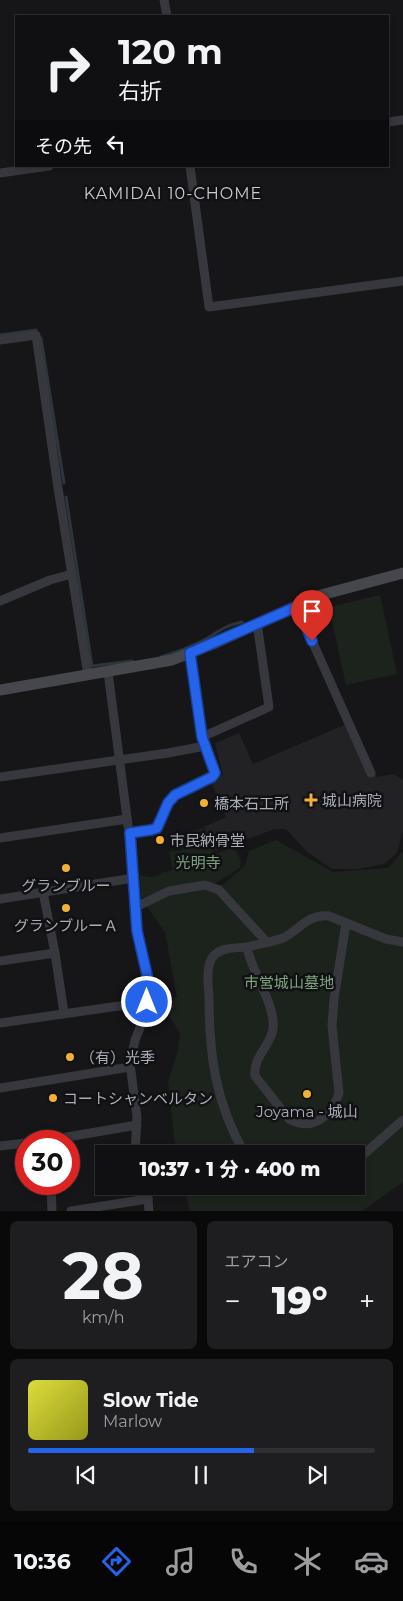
<!DOCTYPE html>
<html lang="ja">
<head>
<meta charset="utf-8">
<style>
  :root { --surface:#101012; --page:#1e1e20; --text:#f1f3f6; --muted:#9c9d9f; --line:#303032; --accent:#2563eb }
  body { margin:0; font-family:Montserrat,"Noto Sans JP",sans-serif; background:var(--page); color:var(--text); height:100vh; display:flex; flex-direction:column; font-size:19px; white-space:nowrap }
  * { box-sizing:border-box; margin:0 }
  p { font-size:16px; color:var(--muted) }
  .icon { flex:none; width:28px; height:28px; fill:none; stroke:currentColor; stroke-width:2; stroke-linecap:round; stroke-linejoin:round }
  .map { position:relative; height:1211px; overflow:hidden }
  .drawer { display:flex; flex-direction:column; gap:10px; padding:10px; background:#09090a; flex:1 }
  .drawer>* { flex:none }
  .banner { position:absolute; left:15px; top:15px; width:374px; height:152px; border-radius:0px; box-shadow:0 2px 8px #0003,0 0 0 1px var(--line); background:#101012; color:var(--text); overflow:hidden }
  .speed { position:absolute; left:15px; top:1130px; display:flex; gap:10px; font-size:25px; font-weight:700; text-align:center }
  .speed>* { display:grid; place-content:center; width:65px; height:65px; border-radius:50%; background:var(--surface); box-shadow:0 2px 8px #0003,0 0 0 1px var(--line); line-height:1 }
  .speed .limit { border:8px solid #d22; background:#fff; color:#111 }
  .pin { position:absolute; display:grid; place-items:center; width:42px; height:42px; color:#fff; margin:-51px -21px; border-radius:50% 50% 50% 0; rotate:-45deg; box-shadow:0 0 5px #0007 }
  .pin .icon { rotate:45deg }
  .me { position:absolute; width:55px; margin:-28px; rotate:0deg; stroke-linejoin:round; filter:drop-shadow(0 0 4px #0008) }
  .turn { display:flex; align-items:center; gap:18px; height:105px; padding:0 20px; font-size:22px }
  .turn .icon { width:65px; height:65px; stroke-width:2.5 }
  .turn b { display:block; font-size:35px; line-height:42px }
  .then { display:flex; align-items:center; height:48px; padding:0 20px; background:#0003; gap:10px; font-size:19px }
  .big { font-size:38px; font-weight:800; line-height:1.1 }
  .drawer .card { flex:1; display:flex; flex-direction:column; justify-content:center; gap:8px; min-width:0; padding:0 18px; border-radius:8px; background:var(--page) }
  .drawer .dial { align-items:center; gap:0 }
  .dial b { font-size:65px; line-height:1 }
  .song { display:flex; align-items:center; gap:15px }
  .cover { width:60px; height:60px; border-radius:8px; background:linear-gradient(135deg,hsl(60 70% 55%),hsl(60 70% 35%)) }
  .played { height:5px; border-radius:2px; background:linear-gradient(90deg,var(--accent) 65%,var(--line) 65%) }
  .keys { display:flex; justify-content:space-around; direction:ltr }
  .heat { display:flex; justify-content:space-between; align-items:center; font-size:28px; direction:ltr }
  .drawer .tiles { flex:1; display:grid; gap:10px; grid-template-columns:1fr 1fr }
  .card:last-child { grid-column:span 2 }
  .trip { position:absolute; left:95px; top:1145px; width:270px; height:50px; border-radius:0px; background:var(--surface); box-shadow:0 2px 8px #0003,0 0 0 1px var(--line); font-weight:800; line-height:50px; text-align:center }
  .tab-bar { display:flex; height:80px; justify-content:space-around; align-items:center; background:#060607; color:var(--muted) }
  .tab-bar .icon { width:35px; height:35px }
  .tab-bar .current { color:var(--accent) }
  .tab-bar b { font-size:22px; color:var(--text) }
  .map>svg:first-child { display:block }
</style>
</head>
<body>
<div class="map">
<svg width="403" height="1211" viewBox="0 0 403 1211">
  <rect width="100%" height="100%" fill="#161618"/>
  <path fill="#222225" d="M351,722L377,777L394,774L403,780V831L397,853L384,864L358,869H332L307,852L286,829H275L215,851L204,827L226,817L211,782L223,774L215,743L239,733L253,764Z"/>
  <g fill="#1c231d">
    <path d="M380,595L397,674L346,685L329,607Z"/>
    <path d="M203,828L215,854L234,847L241,861L240,868L212,885L201,883L141,899L140,875L151,877L161,875L160,873L173,870L169,852L183,850L181,835Z"/>
    <path d="M276,840L333,872L388,868L403,851V1182L362,1211H190L184,1186H356V1154H176L168,1081L177,1055L180,1033L170,1018L165,1005L177,997L165,932L147,907L157,899L171,894L224,884L245,866L249,851Z"/>
  </g>
  <g fill="none" stroke-linecap="round" stroke-linejoin="round">
    <g stroke="#2c353c" stroke-width="3">
      <path d="M0,335L36,330"/>
      <path d="M41,338L64,483"/>
      <path d="M66,497L92,666L132,661"/>
      <path d="M161,657C177,652 191,647 206,639C221,630 224,626 242,622"/>
    </g>
    <g stroke="#37383d" stroke-width="9">
      <path d="M164,0L167,16"/>
      <path d="M388,122L403,120"/>
      <path d="M190,166L209,307L403,281"/>
      <path d="M0,173L49,166"/>
      <path d="M0,340L36,335L58,488L88,675"/>
      <path d="M0,601L50,580L72,574"/>
      <path d="M299,606L305,625L371,773"/>
      <path d="M190,653L202,737"/>
      <path d="M108,672L129,833L137,931L147,979V1002L144,1018L135,1040L130,1064L137,1117L135,1154"/>
      <path d="M0,777L168,753L205,746"/>
      <path d="M129,833L151,831L157,828L168,803L175,795L212,777L215,773L202,737L269,707L257,623"/>
      <path d="M0,838L127,819"/>
      <path d="M43,892L55,953L64,1013"/>
      <path d="M0,899L134,878"/>
      <path d="M136,907L169,891L205,885L219,890L263,938L265,942"/>
      <path d="M247,947C259,944 272,942 283,938C299,930 309,913 329,916L386,939L403,942"/>
      <path d="M0,961L55,953"/>
      <path d="M0,1023L147,1002"/>
      <path d="M0,1088L130,1067"/>
      <path d="M44,1141L137,1125"/>
      <path d="M0,1146L26,1143"/>
      <path d="M245,1154C215,1103 209,1053 209,996C208,984 206,968 212,958C219,947 236,948 247,947C251,971 276,1005 273,1029C270,1047 253,1056 255,1076L289,1119C313,1132 332,1116 339,1093L332,1026L334,999L346,923"/>
      <path d="M356,1161L403,1120"/>
      <path d="M51,1184L52,1211"/>
      <path d="M147,1186L149,1211"/>
      <path d="M71,1211L148,1199"/>
    </g>
    <path stroke="#45474d" stroke-width="11" d="M0,690L172,660L213,644L321,595L403,573"/>
  </g>
  <g fill="none" stroke-linecap="round" stroke-linejoin="round">
    <g stroke="#184099" stroke-width="12">
      <path id="route" d="M147,1002L148,979L137,931L130,833L151,830L157,828L168,803L175,795L212,777L215,773L202,737L190,653L298,606L312,641"/>
    </g>
    <use href="#route" stroke="#2563eb" stroke-width="9"/>
  </g>
  <g fill="#f2b134" stroke="#111113" stroke-width="2">
    <path d="M308.5 792.5h5v5h5v5h-5v5h-5v-5h-5v-5h5z"/>
    <circle cx="204" cy="803" r="5"/>
    <circle cx="160" cy="840" r="5"/>
    <circle cx="66" cy="868" r="5"/>
    <circle cx="66" cy="908" r="5"/>
    <circle cx="70" cy="1057" r="5"/>
    <circle cx="307" cy="1094" r="5"/>
    <circle cx="53" cy="1098" r="5"/>
  </g>
  <g text-anchor="middle" dominant-baseline="central" stroke-width="5" stroke-linejoin="round" paint-order="stroke">
    <g font-size="15" fill="#a8adb8" stroke="#111113" text-anchor="start">
      <text x="322" y="800">城山病院</text>
      <text x="214" y="803">橋本石工所</text>
      <text x="170" y="840">市民納骨堂</text>
      <text x="66" y="885" text-anchor="middle">グランブルー</text>
      <text x="66" y="925" text-anchor="middle">グランブルーＡ</text>
      <text x="80" y="1057">（有）光季</text>
      <text x="63" y="1098">コートシャンベルタン</text>
      <text x="307" y="1111" text-anchor="middle">Joyama - 城山</text>
    </g>
    <g font-size="15" fill="#7fa381" stroke="#111113">
      <text x="198" y="862">光明寺</text>
      <text x="289" y="982">市営城山墓地</text>
    </g>
    <g font-size="16" letter-spacing="1" fill="#c9ccd4" stroke="#111113">
      <text x="173" y="193">KAMIDAI 10-CHOME</text>
    </g>
  </g>
</svg>
<div class="speed"><div class="limit">30</div></div>
<div class="pin" style="left:312px;top:641px;background:#d93025"><svg class="icon" aria-label="arrive" viewBox="0 0 24 24"><path d="M6 21V4h12l-3 4 3 4H6"/></svg></div>
<svg class="me" style="left:147px;top:1002px" viewBox="-20 -20 40 40"><circle r="17" fill="#2563eb" stroke="#fff" stroke-width="3"/><path d="M0-11L8 9 0 5-8 9z" fill="#fff"/></svg>
<div class="trip">10:37 · 1 分 · 400 m</div>
<div class="banner">
<div class="turn"><svg class="icon" aria-label="right" viewBox="0 0 24 24"><path d="M7 20v-9h11M14 6l5 5-5 5"/></svg><div><b>120 m</b>右折</div></div>
<div class="then">その先<svg class="icon" aria-label="left" viewBox="0 0 24 24"><path d="M17 20v-9H6M10 6l-5 5 5 5"/></svg></div>
</div>
</div>
<section class="drawer">
<div class="tiles">
<div class="card dial"><b>28</b><p>km/h</p></div>
<div class="card"><p>エアコン</p>
<div class="heat"><a>−</a><b class="big">19°</b><a>+</a></div>
</div>
<div class="card">
<div class="song"><i class="cover"></i><div><b>Slow Tide</b><p>Marlow</p></div></div>
<div class="played"></div>
<div class="keys"><svg class="icon" aria-label="previous" viewBox="0 0 24 24"><path d="M18 5L8 12l10 7zM5 5v14"/></svg><svg class="icon" aria-label="pause" viewBox="0 0 24 24"><path d="M8 5v14M16 5v14"/></svg><svg class="icon" aria-label="next" viewBox="0 0 24 24"><path d="M6 5l10 7-10 7zM19 5v14"/></svg></div>
</div>
</div>
</section>
<nav class="tab-bar">
<b>10:36</b>
<svg class="icon current" aria-label="directions" viewBox="0 0 24 24"><path d="M12 3l9 9-9 9-9-9zM9 14v-3h6M13 9l2 2-2 2"/></svg>
<svg class="icon" aria-label="music" viewBox="0 0 24 24"><path d="M9 18V5l10-2v13"/><circle cx="6" cy="18" r="3"/><circle cx="16" cy="16" r="3"/></svg>
<svg class="icon" aria-label="phone" viewBox="0 0 24 24"><path d="M5 4h4l2 5-3 2q2 4 5 5l2-3 5 2v4C11 20 4 13 5 4z"/></svg>
<svg class="icon" aria-label="climate" viewBox="0 0 24 24"><path d="M12 3v18M4 7l16 10M4 17L20 7"/></svg>
<svg class="icon" aria-label="car" viewBox="0 0 24 24"><path d="M5 17H2v-5l4-1 3-4h7l3 4 3 1v5h-3M9 17h6M6 11h13"/><circle cx="7" cy="17" r="2"/><circle cx="17" cy="17" r="2"/></svg>
</nav>
</body>
</html>
